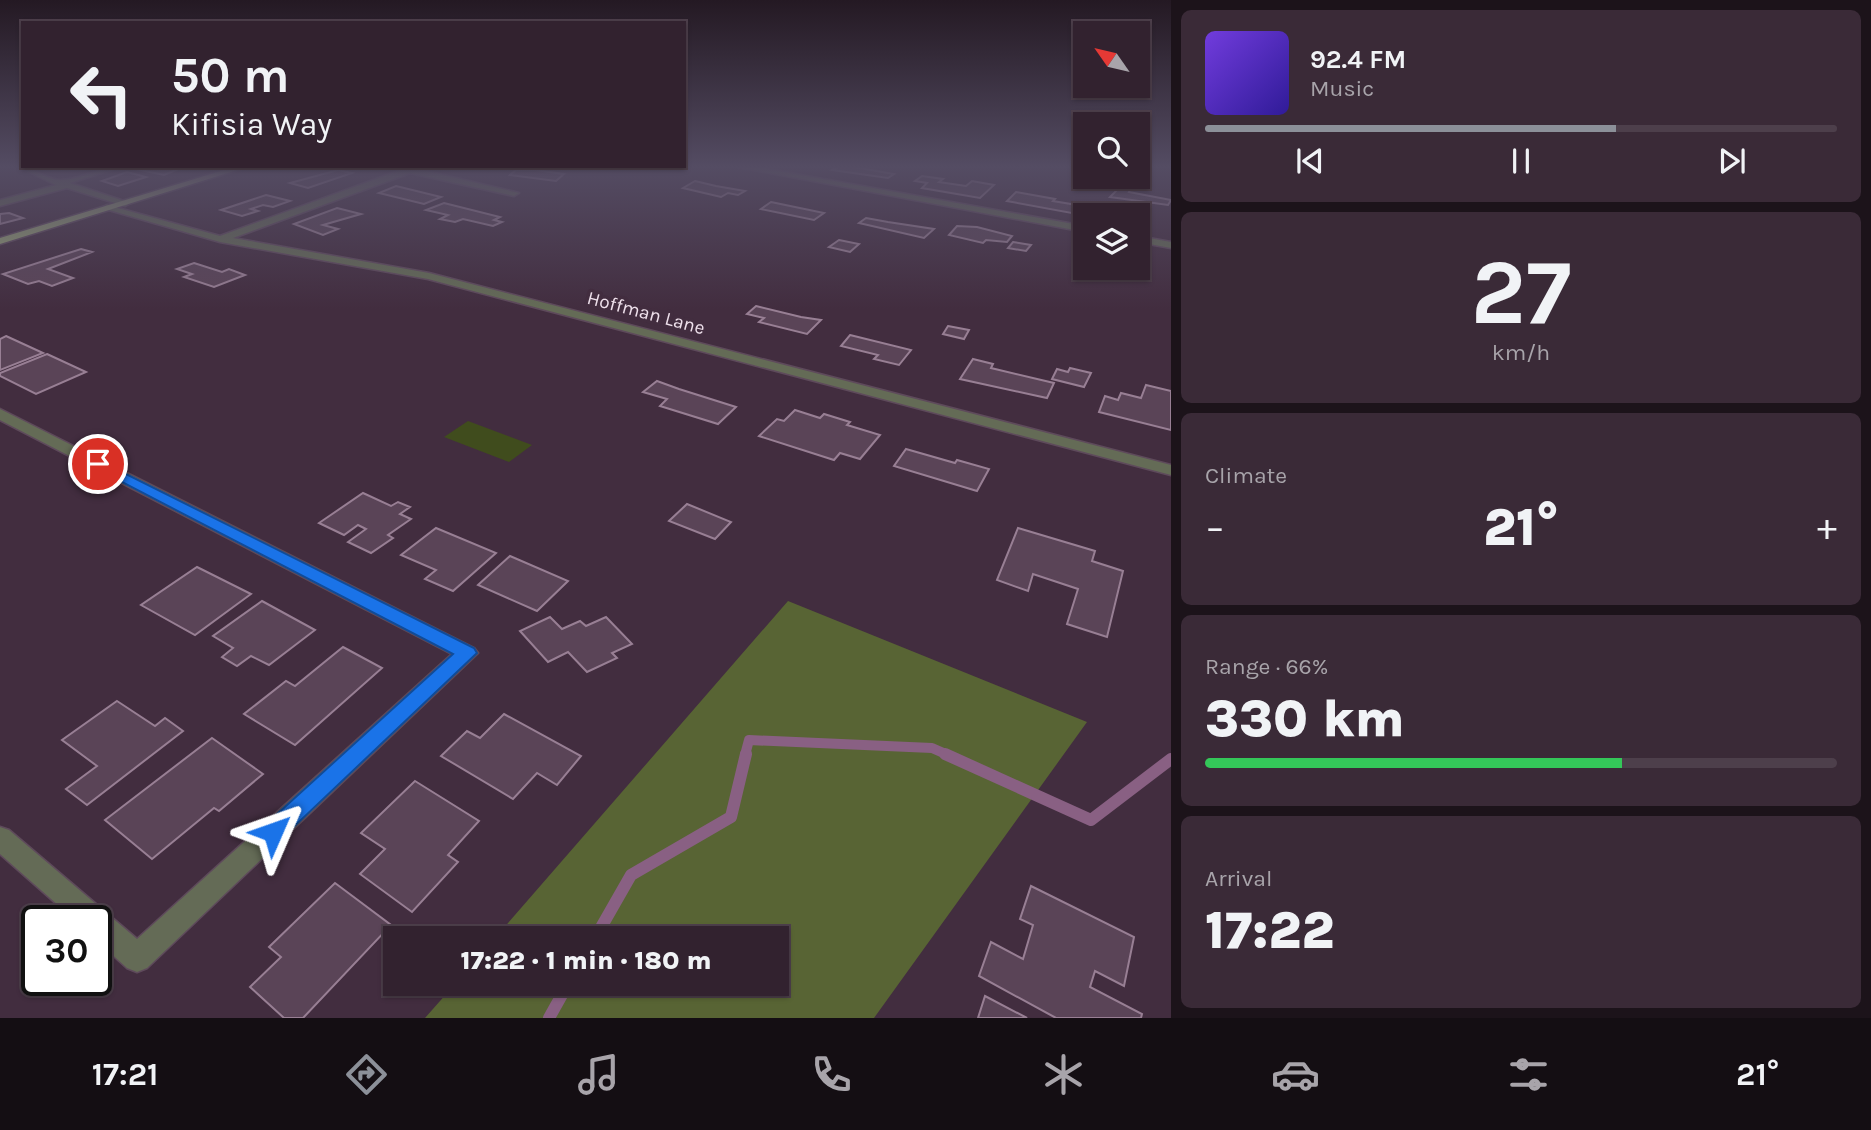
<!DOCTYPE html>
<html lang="en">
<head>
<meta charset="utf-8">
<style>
  :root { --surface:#32222f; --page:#3a2a37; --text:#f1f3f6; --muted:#a8a4aa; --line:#4d3f4b; --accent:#8c9099 }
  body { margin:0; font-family:Karla,sans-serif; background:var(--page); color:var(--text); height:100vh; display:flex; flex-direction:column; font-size:26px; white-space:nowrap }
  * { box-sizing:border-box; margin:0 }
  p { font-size:23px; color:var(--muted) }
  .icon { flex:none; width:38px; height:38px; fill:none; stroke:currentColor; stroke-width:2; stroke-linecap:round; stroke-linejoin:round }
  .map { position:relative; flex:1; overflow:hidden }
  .panel { display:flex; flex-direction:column; gap:10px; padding:10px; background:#1c131a; width:700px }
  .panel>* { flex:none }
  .hud { position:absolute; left:21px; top:21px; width:665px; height:147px; border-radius:0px; box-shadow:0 2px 5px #0004,0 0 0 2px var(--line); background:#32222f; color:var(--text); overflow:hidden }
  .needle { width:46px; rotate:304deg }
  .tools { position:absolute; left:1073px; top:21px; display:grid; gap:14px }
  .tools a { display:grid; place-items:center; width:77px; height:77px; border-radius:0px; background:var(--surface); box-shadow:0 2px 5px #0004,0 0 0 2px var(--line); font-size:35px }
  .speed { position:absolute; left:21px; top:905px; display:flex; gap:14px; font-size:35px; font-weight:700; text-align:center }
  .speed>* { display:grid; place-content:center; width:91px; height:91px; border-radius:50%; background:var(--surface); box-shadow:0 2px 5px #0004,0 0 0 2px var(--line); line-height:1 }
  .speed .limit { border:4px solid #111; border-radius:10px; background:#fff; color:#111 }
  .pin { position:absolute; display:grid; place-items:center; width:60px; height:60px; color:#fff; margin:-30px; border:4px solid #fff; border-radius:50%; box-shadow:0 2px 7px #0007 }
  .me { position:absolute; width:77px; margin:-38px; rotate:47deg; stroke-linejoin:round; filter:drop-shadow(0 0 5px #0008) }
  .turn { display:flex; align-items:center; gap:24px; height:147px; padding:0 35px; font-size:32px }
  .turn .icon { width:91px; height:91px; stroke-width:2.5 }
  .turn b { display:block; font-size:49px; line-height:60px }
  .big { font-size:52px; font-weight:800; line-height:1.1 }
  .panel .widget { flex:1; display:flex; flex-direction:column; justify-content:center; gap:10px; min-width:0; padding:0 24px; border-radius:10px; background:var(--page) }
  .panel .dial { align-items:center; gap:0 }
  .dial b { font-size:91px; line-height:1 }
  .song { display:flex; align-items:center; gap:21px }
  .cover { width:84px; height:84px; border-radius:10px; background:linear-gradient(135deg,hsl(260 70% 55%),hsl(250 70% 35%)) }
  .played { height:7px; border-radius:4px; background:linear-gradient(90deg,var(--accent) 65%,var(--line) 65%) }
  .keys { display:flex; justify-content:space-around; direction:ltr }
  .heat { display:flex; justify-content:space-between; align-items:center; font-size:38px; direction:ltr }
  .charge { height:10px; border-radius:5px; background:linear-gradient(90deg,#34c759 66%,var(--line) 0) }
  .trip { position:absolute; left:383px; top:926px; width:406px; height:70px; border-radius:0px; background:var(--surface); box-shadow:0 2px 5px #0004,0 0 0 2px var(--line); font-weight:800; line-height:70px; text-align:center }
  .menu { display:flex; height:112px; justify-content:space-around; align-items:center; background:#140e13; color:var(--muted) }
  .menu .icon { width:49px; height:49px }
  .menu .current { color:var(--accent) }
  .menu b { font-size:32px; color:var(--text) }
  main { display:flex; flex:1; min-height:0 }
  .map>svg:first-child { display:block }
</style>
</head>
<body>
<main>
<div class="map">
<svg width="1171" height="1018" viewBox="0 0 1171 1018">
  <rect width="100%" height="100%" fill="#422d3f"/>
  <path fill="#404c1d" d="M468,421L532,445L509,462L444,437Z"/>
  <path fill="#586434" d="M788,601L1087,722L874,1018H425L455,984H777V938H495Z"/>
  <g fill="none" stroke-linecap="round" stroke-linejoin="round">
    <path stroke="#896083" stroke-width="10" d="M745,755L749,740L932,748L948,755"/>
    <g stroke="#896083" stroke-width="12">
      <path d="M945,754L1091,820L1171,759"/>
      <path d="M595,938L631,875L731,817L746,754"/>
      <path d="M549,1018L568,984"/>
    </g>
  </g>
  <g fill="#5a4457" stroke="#987f94" stroke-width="2">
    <path d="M143,167H183L164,175L136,169Z"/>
    <path d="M838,167H854L894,174L888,178L832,170Z"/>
    <path d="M338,170L352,173L308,188L290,183Z"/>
    <path d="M516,170H536L564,174L556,181L510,175Z"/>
    <path d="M127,172L146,177L118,186L102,181Z"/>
    <path d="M922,176L943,179L939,182L966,186L972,181L994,185L980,198L922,188L927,183L915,181Z"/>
    <path d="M695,181L716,186L745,191L738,195L728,193L721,197L683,188Z"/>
    <path d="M396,186L441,197L424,204L379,193Z"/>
    <path d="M1119,188L1130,190L1129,192L1171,200L1168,205L1110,197Z"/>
    <path d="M1016,192L1055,199L1053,201L1083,206L1077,214L1007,201Z"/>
    <path d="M266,195L290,201L273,207L263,205L251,209L258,211L242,216L221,210Z"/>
    <path d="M771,202L824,213L814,220L761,209Z"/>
    <path d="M444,203L500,217L494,220L502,222L493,226L463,219L455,222L440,219L448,215L426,210Z"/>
    <path d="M337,208L361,214L323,225L338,229L323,235L294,224Z"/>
    <path d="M9,213L23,218L0,224V214Z"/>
    <path d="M866,218L888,222L934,229L924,238L859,223Z"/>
    <path d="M957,226L977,227L1012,236L1007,242L986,240L983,243L949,235Z"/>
    <path d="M839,240L859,244L850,252L829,247Z"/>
    <path d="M1013,242L1031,245L1026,251L1008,248Z"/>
    <path d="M81,249L92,252L48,269L73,278L52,286L39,281L28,284L3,274Z"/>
    <path d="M194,263L222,272L229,269L245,275L214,287L184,277L192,274L177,269Z"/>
    <path d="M756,306L801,317L821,320L807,334L759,322L764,318L747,314Z"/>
    <path d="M948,326L969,330L964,339L943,334Z"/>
    <path d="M850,335L911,350L899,365L874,359L878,355L841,346Z"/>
    <path d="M6,336L43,353L0,370V339Z"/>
    <path d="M47,354L86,372L36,394L0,376V373Z"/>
    <path d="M973,359L993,364L991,368L1054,383L1047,398L960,379Z"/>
    <path d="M1070,368L1091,373L1084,387L1052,379L1057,369L1068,372Z"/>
    <path d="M657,381L679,389L736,407L718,424L660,406L667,399L643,392Z"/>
    <path d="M1146,385L1171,391V430L1099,412L1105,396L1118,400L1121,393L1141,398Z"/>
    <path d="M795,410L820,418L824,414L850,422L847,425L880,435L860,459L840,453L834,460L759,436L777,419L784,421Z"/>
    <path d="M906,449L955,463L957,460L989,469L977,491L894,466Z"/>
    <path d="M363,493L391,506L398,502L410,507L400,514L411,519L388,535L393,538L371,553L348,542L366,529L358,525L344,535L319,523Z"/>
    <path d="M687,504L731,522L715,539L669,521Z"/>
    <path d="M436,528L496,553L453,591L425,579L436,570L401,555Z"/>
    <path d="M1018,528L1095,551L1092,561L1123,571L1107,637L1067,624L1078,589L1033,574L1028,591L997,580Z"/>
    <path d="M510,556L568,581L537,611L478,585Z"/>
    <path d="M197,567L251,594L195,635L141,605Z"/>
    <path d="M262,601L315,630L269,665L251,656L237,666L222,657L233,648L213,636Z"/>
    <path d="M550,617L562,629L580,621L586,626L606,617L632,644L612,653L617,658L587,672L568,652L548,662L520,631Z"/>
    <path d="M343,647L382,668L295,745L244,714L286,681L295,686Z"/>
    <path d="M117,701L155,726L165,718L183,731L87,805L66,789L97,766L62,740Z"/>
    <path d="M504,714L581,756L557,785L537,773L513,799L441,756L467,731L480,738Z"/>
    <path d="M212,738L263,774L219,811L214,808L152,859L105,820Z"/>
    <path d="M415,781L479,821L448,855L458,862L412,912L360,874L385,849L361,833Z"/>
    <path d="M335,883L391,925L303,1018H284L250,987L281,957L269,947Z"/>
    <path d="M1031,886L1134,937L1124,986L1095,971L1090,987L1142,1014L1141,1018H1056L979,976L991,942L1023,959L1033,925L1020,919Z"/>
    <path d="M985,996L1027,1018H978Z"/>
  </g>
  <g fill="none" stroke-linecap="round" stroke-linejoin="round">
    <g stroke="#5e4a5b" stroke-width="3">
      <g id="minor">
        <path d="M19,167C34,167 46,180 61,180C80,180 99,167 120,167L70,183L130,203L125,206L67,188L0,206V200L56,185Z"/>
        <path d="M409,167L519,193L514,196L410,173L233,238L429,273L1171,465V475L428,279L220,242L102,208L107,205L220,236Z"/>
        <path d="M738,167H756L1085,226V232Z"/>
        <path d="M1138,236L1171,242V248L1138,242Z"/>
        <path d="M0,409L474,648L478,653L147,968L137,972L127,968L96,940V920H75L0,854V827L9,830L137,939L452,654L0,420Z"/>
      </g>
    </g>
    <g stroke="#5e4a5b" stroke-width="3">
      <path id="primary" d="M234,167H247L0,244V238Z"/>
    </g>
    <use href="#minor" fill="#646b56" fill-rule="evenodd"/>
    <use href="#primary" fill="#939f74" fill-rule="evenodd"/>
  </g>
  <linearGradient id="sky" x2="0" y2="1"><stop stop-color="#241923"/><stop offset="0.54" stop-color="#544c63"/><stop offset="1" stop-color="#544c63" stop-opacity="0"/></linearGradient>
  <rect width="1171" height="309" fill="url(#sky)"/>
  <path fill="#1a73e8" stroke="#114b97" stroke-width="2" d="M98,460L474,648L477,653L281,839L273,842L265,839L261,832L265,825L453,654L93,467L91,464L93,461Z"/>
  <g text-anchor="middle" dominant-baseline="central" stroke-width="7" stroke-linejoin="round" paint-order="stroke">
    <g font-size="19" fill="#eee0eb" stroke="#422d3f">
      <text transform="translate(646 313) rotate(15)">Hoffman Lane</text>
    </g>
  </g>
</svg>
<div class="tools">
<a><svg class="needle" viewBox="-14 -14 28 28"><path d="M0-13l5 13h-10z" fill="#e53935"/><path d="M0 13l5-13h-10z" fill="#a8a4aa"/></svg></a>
<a><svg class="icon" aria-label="search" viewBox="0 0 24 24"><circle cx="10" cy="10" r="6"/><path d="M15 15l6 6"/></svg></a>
<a><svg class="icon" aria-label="layers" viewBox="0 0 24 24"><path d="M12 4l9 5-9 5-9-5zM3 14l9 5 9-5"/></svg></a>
</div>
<div class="speed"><div class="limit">30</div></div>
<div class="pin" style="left:98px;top:464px;background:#d93025"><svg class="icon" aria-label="arrive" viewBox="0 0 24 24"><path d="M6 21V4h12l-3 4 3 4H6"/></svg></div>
<svg class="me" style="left:273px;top:832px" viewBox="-20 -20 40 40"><path d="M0-17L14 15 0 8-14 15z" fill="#1a73e8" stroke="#fff" stroke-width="4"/></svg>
<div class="trip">17:22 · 1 min · 180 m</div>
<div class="hud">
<div class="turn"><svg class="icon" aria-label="left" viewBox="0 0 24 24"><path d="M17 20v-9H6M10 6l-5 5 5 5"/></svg><div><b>50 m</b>Kifisia Way</div></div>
</div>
</div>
<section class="panel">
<div class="widget">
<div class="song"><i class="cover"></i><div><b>92.4 FM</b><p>Music</p></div></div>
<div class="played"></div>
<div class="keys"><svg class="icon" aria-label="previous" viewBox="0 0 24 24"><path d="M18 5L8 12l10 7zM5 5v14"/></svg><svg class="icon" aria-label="pause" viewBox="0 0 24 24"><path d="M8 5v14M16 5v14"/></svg><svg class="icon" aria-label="next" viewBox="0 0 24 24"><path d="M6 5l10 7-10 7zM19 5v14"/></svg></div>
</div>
<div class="widget dial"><b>27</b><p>km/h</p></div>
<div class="widget"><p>Climate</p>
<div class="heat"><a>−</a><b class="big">21°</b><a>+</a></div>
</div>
<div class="widget"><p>Range · 66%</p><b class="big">330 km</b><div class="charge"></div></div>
<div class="widget"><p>Arrival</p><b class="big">17:22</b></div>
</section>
</main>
<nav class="menu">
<b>17:21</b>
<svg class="icon current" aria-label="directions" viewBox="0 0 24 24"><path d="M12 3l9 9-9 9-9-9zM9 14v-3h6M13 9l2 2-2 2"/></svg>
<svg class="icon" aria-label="music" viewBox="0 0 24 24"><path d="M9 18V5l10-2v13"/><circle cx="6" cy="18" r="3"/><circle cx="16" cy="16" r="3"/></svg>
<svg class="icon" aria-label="phone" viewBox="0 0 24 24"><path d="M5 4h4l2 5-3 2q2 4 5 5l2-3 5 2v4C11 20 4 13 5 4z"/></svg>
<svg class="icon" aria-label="climate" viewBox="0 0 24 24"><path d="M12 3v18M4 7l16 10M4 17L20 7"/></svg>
<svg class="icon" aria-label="car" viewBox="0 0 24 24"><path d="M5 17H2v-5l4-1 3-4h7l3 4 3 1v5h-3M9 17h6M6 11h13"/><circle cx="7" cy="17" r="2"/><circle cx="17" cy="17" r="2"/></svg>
<svg class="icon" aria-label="filters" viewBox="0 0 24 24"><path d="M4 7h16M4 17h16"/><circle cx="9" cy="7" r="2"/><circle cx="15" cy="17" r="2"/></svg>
<b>21°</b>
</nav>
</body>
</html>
